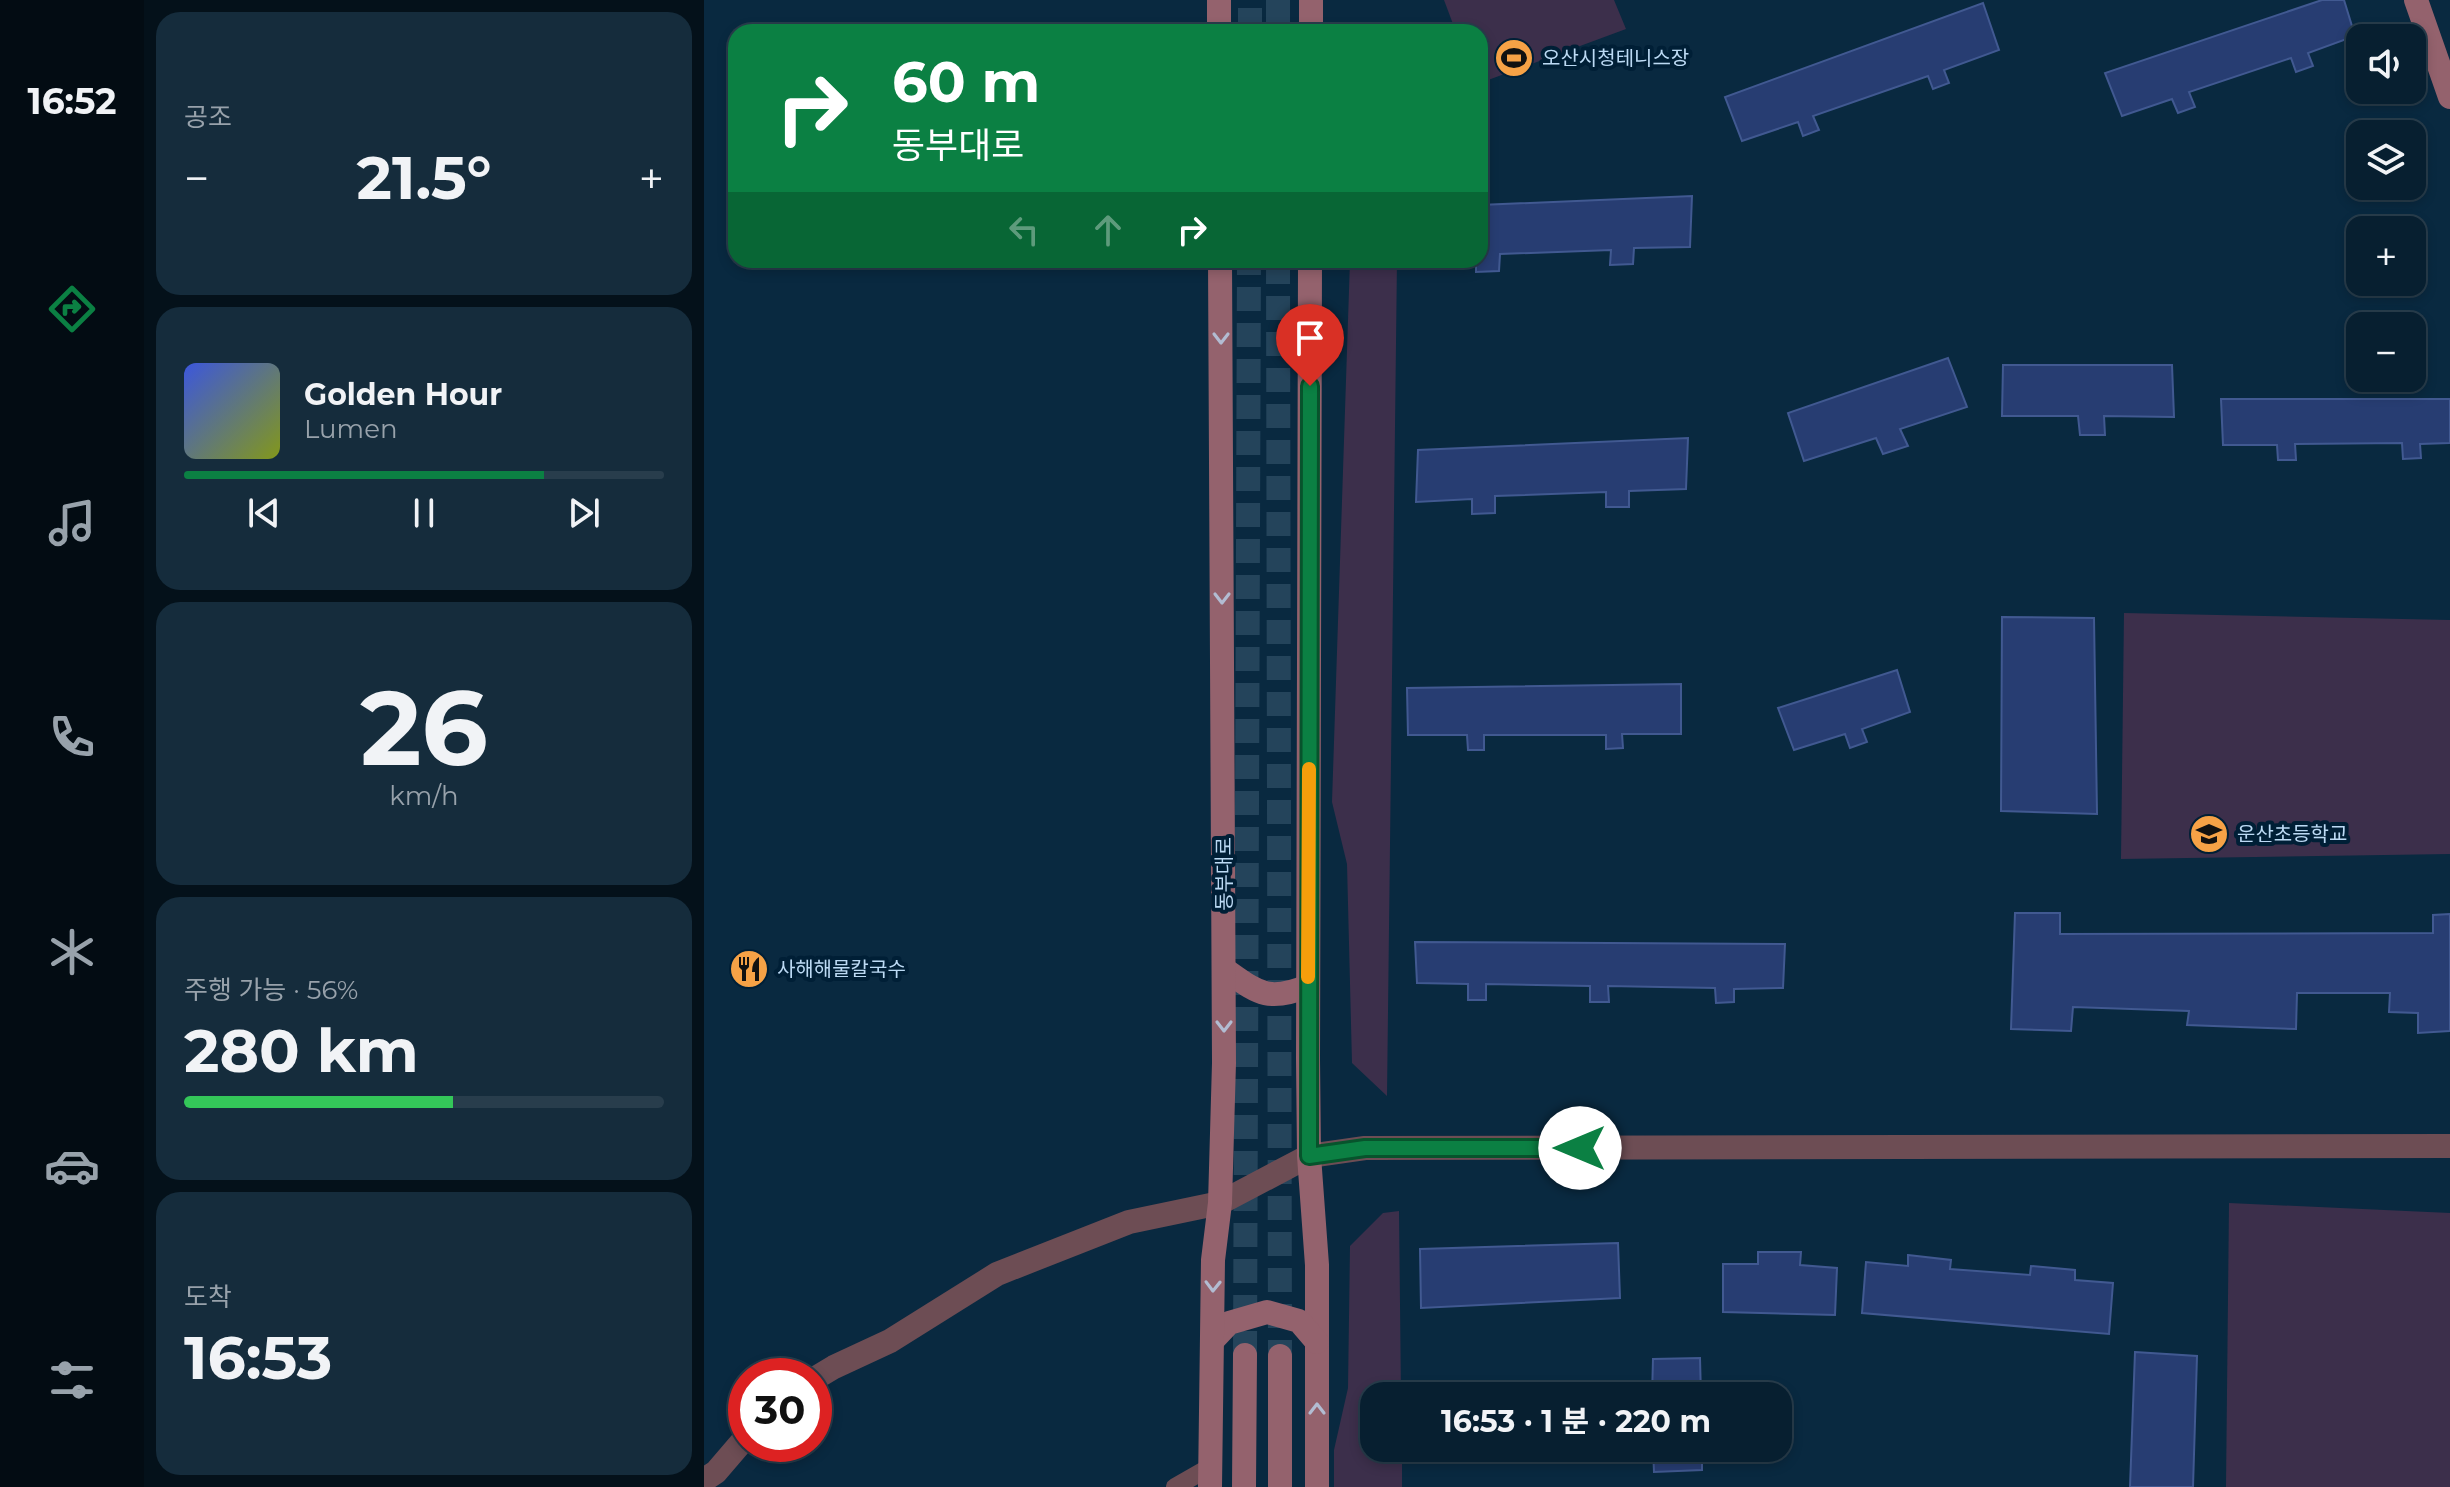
<!DOCTYPE html>
<html lang="ko">
<head>
<meta charset="utf-8">
<style>
  :root { --surface:#071f30; --page:#152c3c; --text:#f1f3f6; --muted:#98a2ab; --line:#283d4c; --accent:#0b8043 }
  body { margin:0; font-family:Montserrat,"Noto Sans KR",sans-serif; background:var(--page); color:var(--text); height:100vh; display:flex; flex-direction:column; font-size:30px; white-space:nowrap }
  * { box-sizing:border-box; margin:0 }
  p { font-size:26px; color:var(--muted) }
  .icon { flex:none; width:44px; height:44px; fill:none; stroke:currentColor; stroke-width:2; stroke-linecap:round; stroke-linejoin:round }
  .map { position:relative; flex:1; overflow:hidden }
  .drawer { display:flex; flex-direction:column; gap:12px; padding:12px; background:#04111a; width:560px }
  .drawer>* { flex:none }
  .top-card { position:absolute; left:24px; top:24px; width:760px; height:244px; border-radius:24px; box-shadow:0 4px 12px #0003,0 0 0 2px var(--line); background:#0b8043; color:#fff; overflow:hidden }
  .fabs { position:absolute; left:1642px; top:24px; display:grid; gap:16px }
  .fabs a { display:grid; place-items:center; width:80px; height:80px; border-radius:16px; background:var(--surface); box-shadow:0 4px 12px #0003,0 0 0 2px var(--line); font-size:40px }
  .speed { position:absolute; left:24px; top:1358px; display:flex; gap:16px; font-size:40px; font-weight:700; text-align:center }
  .speed>* { display:grid; place-content:center; width:104px; height:104px; border-radius:50%; background:var(--surface); box-shadow:0 4px 12px #0003,0 0 0 2px var(--line); line-height:1 }
  .speed .limit { border:12px solid #d22; background:#fff; color:#111 }
  .pin { position:absolute; display:grid; place-items:center; width:68px; height:68px; color:#fff; margin:-82px -34px; border-radius:50% 50% 50% 0; rotate:-45deg; box-shadow:0 0 8px #0007 }
  .pin .icon { rotate:45deg }
  .me { position:absolute; width:88px; margin:-44px; rotate:270deg; stroke-linejoin:round; filter:drop-shadow(0 0 6px #0008) }
  .turn { display:flex; align-items:center; gap:28px; height:168px; padding:0 32px; font-size:36px }
  .turn .icon { width:104px; height:104px; stroke-width:2.5 }
  .turn b { display:block; font-size:56px; line-height:68px }
  .lanes { display:flex; align-items:center; height:76px; padding:0 32px; background:#0003; justify-content:center; gap:40px; direction:ltr }
  .lanes .off { opacity:.35 }
  .big { font-size:60px; font-weight:700; line-height:1.1 }
  .drawer .tile { flex:1; display:flex; flex-direction:column; justify-content:center; gap:12px; min-width:0; padding:0 28px; border-radius:24px; background:var(--page) }
  .drawer .dial { align-items:center; gap:0 }
  .dial b { font-size:104px; line-height:1 }
  .song { display:flex; align-items:center; gap:24px }
  .cover { width:96px; height:96px; border-radius:12px; background:linear-gradient(135deg,hsl(230 70% 55%),hsl(70 70% 35%)) }
  .played { height:8px; border-radius:4px; background:linear-gradient(90deg,var(--accent) 75%,var(--line) 75%) }
  .keys { display:flex; justify-content:space-around; direction:ltr }
  .heat { display:flex; justify-content:space-between; align-items:center; font-size:44px; direction:ltr }
  .charge { height:12px; border-radius:6px; background:linear-gradient(90deg,#34c759 56%,var(--line) 0) }
  .trip { position:absolute; left:656px; top:1382px; width:432px; height:80px; border-radius:24px; background:var(--surface); box-shadow:0 4px 12px #0003,0 0 0 2px var(--line); font-weight:700; line-height:80px; text-align:center }
  main { display:flex; flex:1; min-height:0 }
  .dock { display:flex; flex-direction:column; width:144px; justify-content:space-around; align-items:center; background:#030c13; color:var(--muted) }
  .dock .icon { width:56px; height:56px }
  .dock .current { color:var(--accent) }
  .dock b { font-size:36px; color:var(--text) }
  .map>svg:first-child { display:block }
</style>
</head>
<body>
<main>
<nav class="dock">
<b>16:52</b>
<svg class="icon current" aria-label="directions" viewBox="0 0 24 24"><path d="M12 3l9 9-9 9-9-9zM9 14v-3h6M13 9l2 2-2 2"/></svg>
<svg class="icon" aria-label="music" viewBox="0 0 24 24"><path d="M9 18V5l10-2v13"/><circle cx="6" cy="18" r="3"/><circle cx="16" cy="16" r="3"/></svg>
<svg class="icon" aria-label="phone" viewBox="0 0 24 24"><path d="M5 4h4l2 5-3 2q2 4 5 5l2-3 5 2v4C11 20 4 13 5 4z"/></svg>
<svg class="icon" aria-label="climate" viewBox="0 0 24 24"><path d="M12 3v18M4 7l16 10M4 17L20 7"/></svg>
<svg class="icon" aria-label="car" viewBox="0 0 24 24"><path d="M5 17H2v-5l4-1 3-4h7l3 4 3 1v5h-3M9 17h6M6 11h13"/><circle cx="7" cy="17" r="2"/><circle cx="17" cy="17" r="2"/></svg>
<svg class="icon" aria-label="filters" viewBox="0 0 24 24"><path d="M4 7h16M4 17h16"/><circle cx="9" cy="7" r="2"/><circle cx="15" cy="17" r="2"/></svg>
</nav>
<section class="drawer">
<div class="tile"><p>공조</p>
<div class="heat"><a>−</a><b class="big">21.5°</b><a>+</a></div>
</div>
<div class="tile">
<div class="song"><i class="cover"></i><div><b>Golden Hour</b><p>Lumen</p></div></div>
<div class="played"></div>
<div class="keys"><svg class="icon" aria-label="previous" viewBox="0 0 24 24"><path d="M18 5L8 12l10 7zM5 5v14"/></svg><svg class="icon" aria-label="pause" viewBox="0 0 24 24"><path d="M8 5v14M16 5v14"/></svg><svg class="icon" aria-label="next" viewBox="0 0 24 24"><path d="M6 5l10 7-10 7zM19 5v14"/></svg></div>
</div>
<div class="tile dial"><b>26</b><p>km/h</p></div>
<div class="tile"><p>주행 가능 · 56%</p><b class="big">280 km</b><div class="charge"></div></div>
<div class="tile"><p>도착</p><b class="big">16:53</b></div>
</section>
<div class="map">
<svg width="1746" height="1487" viewBox="0 0 1746 1487">
  <rect width="100%" height="100%" fill="#092940"/>
  <g fill="#3c2f4b">
    <path d="M740,0H910L922,29L776,83V32H752Z"/>
    <path d="M646,260H693L683,1096L648,1063L643,864L628,802Z"/>
    <path d="M1420,613L1746,620V854L1417,859Z"/>
    <path d="M1525,1203L1746,1213V1487H1522Z"/>
    <path d="M695,1211L697,1396H670V1448H698V1487H630V1450L644,1388L646,1246L679,1213Z"/>
  </g>
  <g fill="#273d72" stroke="#415991" stroke-width="2">
    <path d="M1618,0H1640L1651,36L1604,53L1609,66L1592,72L1587,58L1485,92L1491,107L1474,113L1468,99L1418,116L1401,73Z"/>
    <path d="M1279,3L1295,50L1240,70L1245,83L1229,89L1224,76L1109,116L1115,130L1099,136L1094,122L1038,141L1021,97Z"/>
    <path d="M988,196L986,247L930,248L929,264L906,265L907,250L796,254L795,271L772,272V260H776V205Z"/>
    <path d="M1244,358L1263,407L1196,429L1204,446L1179,454L1172,438L1100,461L1084,413Z"/>
    <path d="M1299,365H1468L1470,417L1400,416L1401,435H1376L1374,416H1298Z"/>
    <path d="M1517,399H1746V443L1716,444L1717,458L1699,459L1698,443L1591,444L1592,460H1574L1573,445H1519Z"/>
    <path d="M984,438L982,489L925,491V507H902V492L791,496V513L768,514V499L712,502L714,450Z"/>
    <path d="M1298,617L1390,618L1393,814L1297,811Z"/>
    <path d="M1193,670L1206,712L1158,729L1163,742L1146,748L1141,734L1090,750L1074,708Z"/>
    <path d="M977,684V734H918L919,748L902,749V735H780V750H764L763,735H704L703,688Z"/>
    <path d="M1311,913H1356V934L1729,933V915L1746,914V1031L1714,1033V1013L1685,1012L1686,993H1593L1592,1029L1483,1025L1485,1011L1369,1007L1367,1031L1307,1029Z"/>
    <path d="M711,942L1081,944L1079,988L1030,989V1002L1012,1003L1011,988L904,986L905,1002H886V986L782,984V1000H764V984L713,983Z"/>
    <path d="M914,1243L916,1298L717,1308L716,1249Z"/>
    <path d="M1054,1252H1097L1096,1265L1133,1268L1131,1315L1019,1312V1264H1054Z"/>
    <path d="M1204,1255L1247,1260L1246,1269L1326,1275L1327,1266L1371,1270V1280L1409,1283L1405,1334L1158,1313L1162,1262L1204,1266Z"/>
    <path d="M1431,1352L1493,1356L1489,1487H1426Z"/>
    <path d="M996,1358L997,1396H935H948L949,1359Z"/>
    <path d="M949,1448H998V1470L950,1472Z"/>
  </g>
  <g fill="none" stroke-linecap="round" stroke-linejoin="round">
    <g stroke="#24445b" stroke-width="24" stroke-dasharray="24 12" stroke-linecap="butt">
      <path d="M574,0V32"/>
      <path d="M546,32V0"/>
      <path d="M574,260L576,1356"/>
      <path d="M541,1355L545,260"/>
    </g>
    <path stroke="#6d4d54" stroke-width="18" d="M471,1487L506,1467"/>
    <g stroke="#6d4d54" stroke-width="24">
      <path d="M110,1379L130,1367L186,1341L293,1274L425,1222L516,1203L605,1156L661,1148L1746,1146"/>
      <path d="M0,1480L12,1472L42,1437"/>
    </g>
    <g stroke="#94626d" stroke-width="24">
      <path d="M515,0V32"/>
      <path d="M1712,0L1746,97"/>
      <path d="M607,32V0"/>
      <path d="M606,260L604,1059L605,1156L613,1265V1487"/>
      <path d="M520,969C553,992 563,1003 604,986"/>
      <path d="M508,1341L525,1323L563,1312L595,1321L613,1342"/>
      <path d="M506,1487L509,1260L516,1203L520,1063L516,260"/>
      <path d="M540,1487L541,1355"/>
      <path d="M576,1487V1356"/>
    </g>
  </g>
  <defs><path id="oneway-chevron" d="M-2-3.5L2.5 0L-2 3.5" fill="none" stroke-width="1.6" stroke-linecap="round" stroke-linejoin="round" transform="scale(2)"/></defs>
  <g stroke="#b2bcd2">
    <use href="#oneway-chevron" transform="translate(517 338) rotate(90)"/>
    <use href="#oneway-chevron" transform="translate(518 598) rotate(90)"/>
    <use href="#oneway-chevron" transform="translate(520 1026) rotate(90)"/>
    <use href="#oneway-chevron" transform="translate(509 1286) rotate(91)"/>
    <use href="#oneway-chevron" transform="translate(613 1409) rotate(-90)"/>
  </g>
  <g fill="none" stroke-linecap="round" stroke-linejoin="round">
    <g stroke="#07532c" stroke-width="20">
      <path id="route" d="M606,386L605,1156L661,1148H876"/>
    </g>
    <use href="#route" stroke="#0b8043" stroke-width="14"/>
    <path stroke="#f59e0b" stroke-width="14" d="M604,977L605,769"/>
  </g>
  <defs>
    <g id="stadium-disc" transform="scale(2)"><circle r="9.5" fill="#f6a246" stroke="#001f36"/><path d="M0-5a6.5 5 0 1 0 0 10a6.5 5 0 1 0 0-10ZM-3.5-1.8h7v3.6h-7Z" fill="#111"/></g>
    <g id="school-disc" transform="scale(2)"><circle r="9.5" fill="#f6a246" stroke="#001f36"/><path d="M0-5L7-2L0 1L-7-2ZM-4 1L0 2.5L4 1V4Q0 6-4 4Z" fill="#111"/></g>
    <g id="restaurant-disc" transform="scale(2)"><circle r="9.5" fill="#f6a246" stroke="#001f36"/><path d="M-5-6h1v4h1v-4h1v4h1v-4h1v5L-1.5 .5V6h-2V.5L-5-1ZM5-6V6H3V1.5H1.5Q1.5-4 5-6Z" fill="#111"/></g>
  </defs>
  <g fill-rule="evenodd">
    <use href="#stadium-disc" x="810" y="58"/>
    <use href="#school-disc" x="1505" y="834"/>
    <use href="#restaurant-disc" x="45" y="969"/>
  </g>
  <g text-anchor="middle" dominant-baseline="central" stroke-width="8" stroke-linejoin="round" paint-order="stroke">
    <g font-size="20" fill="#bcdaf4" stroke="#001f36" text-anchor="start">
      <text x="838" y="58">오산시청테니스장</text>
      <text x="1533" y="834">운산초등학교</text>
      <text x="73" y="969">사해해물칼국수</text>
    </g>
    <g font-size="20" fill="#bcdaf4" stroke="#001f36">
      <text transform="translate(520 874) rotate(-90)">동부대로</text>
    </g>
  </g>
</svg>
<div class="fabs">
<a><svg class="icon" aria-label="sound" viewBox="0 0 24 24"><path d="M4 9h4l5-4v14l-5-4H4zM17 9q2 3 0 6"/></svg></a>
<a><svg class="icon" aria-label="layers" viewBox="0 0 24 24"><path d="M12 4l9 5-9 5-9-5zM3 14l9 5 9-5"/></svg></a>
<a>+</a>
<a>−</a>
</div>
<div class="speed"><div class="limit">30</div></div>
<div class="pin" style="left:606px;top:386px;background:#d93025"><svg class="icon" aria-label="arrive" viewBox="0 0 24 24"><path d="M6 21V4h12l-3 4 3 4H6"/></svg></div>
<svg class="me" style="left:876px;top:1148px" viewBox="-20 -20 40 40"><circle r="19" fill="#fff"/><path d="M0-13L10 11 0 6-10 11z" fill="#0b8043"/></svg>
<div class="trip">16:53 · 1 분 · 220 m</div>
<div class="top-card">
<div class="turn"><svg class="icon" aria-label="right" viewBox="0 0 24 24"><path d="M7 20v-9h11M14 6l5 5-5 5"/></svg><div><b>60 m</b>동부대로</div></div>
<div class="lanes"><svg class="icon off" aria-label="left" viewBox="0 0 24 24"><path d="M17 20v-9H6M10 6l-5 5 5 5"/></svg><svg class="icon off" aria-label="ahead" viewBox="0 0 24 24"><path d="M12 20V5M6 11l6-6 6 6"/></svg><svg class="icon" aria-label="right" viewBox="0 0 24 24"><path d="M7 20v-9h11M14 6l5 5-5 5"/></svg></div>
</div>
</div>
</main>
</body>
</html>
